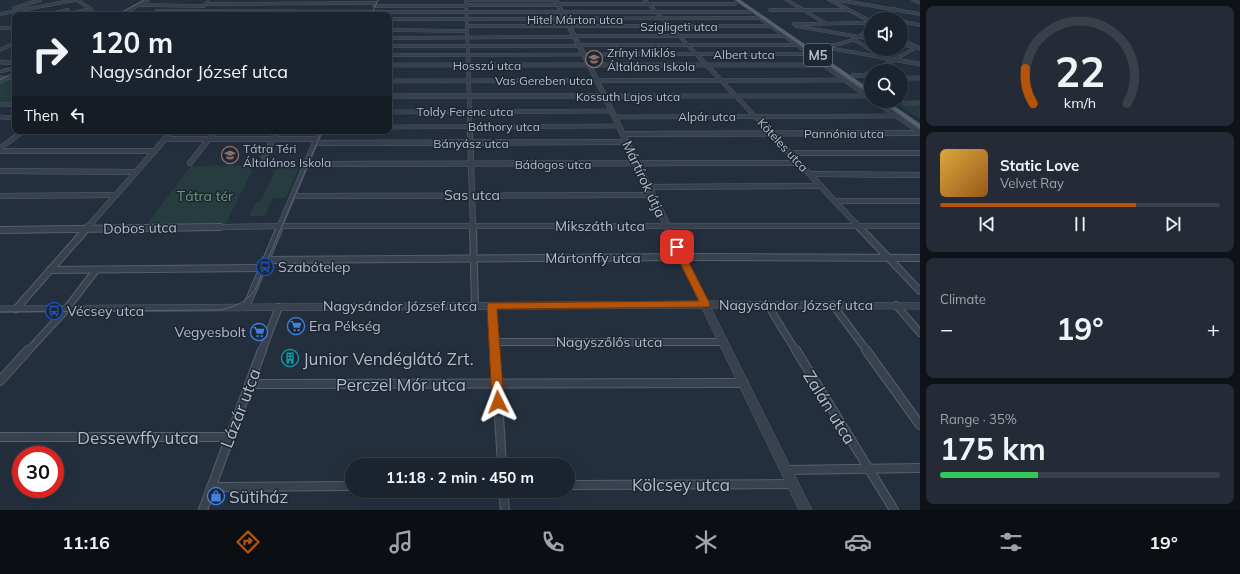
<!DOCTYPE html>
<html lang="en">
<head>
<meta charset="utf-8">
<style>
  :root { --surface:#1b232e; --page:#242b36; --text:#f1f3f6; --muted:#a0a4aa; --line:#39404a; --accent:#b45309 }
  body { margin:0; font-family:Mulish,sans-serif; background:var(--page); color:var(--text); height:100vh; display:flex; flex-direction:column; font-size:15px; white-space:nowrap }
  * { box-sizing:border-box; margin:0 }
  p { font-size:13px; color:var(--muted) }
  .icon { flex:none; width:22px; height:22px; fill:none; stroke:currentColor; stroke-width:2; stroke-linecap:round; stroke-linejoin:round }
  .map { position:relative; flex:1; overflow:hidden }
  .sheet { display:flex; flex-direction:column; gap:6px; padding:6px; background:#0f1319; width:320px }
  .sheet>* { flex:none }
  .top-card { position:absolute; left:12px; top:12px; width:380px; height:122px; border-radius:8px; box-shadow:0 4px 16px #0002,0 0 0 1px var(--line); background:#1b232e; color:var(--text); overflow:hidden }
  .fabs { position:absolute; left:864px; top:12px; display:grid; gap:8px }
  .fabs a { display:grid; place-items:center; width:44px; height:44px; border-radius:50%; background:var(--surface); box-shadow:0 4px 16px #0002,0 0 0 1px var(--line); font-size:20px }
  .speed { position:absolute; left:12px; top:446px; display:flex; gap:8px; font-size:20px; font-weight:700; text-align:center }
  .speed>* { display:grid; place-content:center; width:52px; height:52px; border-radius:50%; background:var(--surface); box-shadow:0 4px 16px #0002,0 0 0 1px var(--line); line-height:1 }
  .speed .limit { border:6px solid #d22; background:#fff; color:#111 }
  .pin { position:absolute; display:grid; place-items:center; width:34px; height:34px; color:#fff; margin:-17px; border-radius:8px; box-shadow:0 2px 6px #0006 }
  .me { position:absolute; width:44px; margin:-22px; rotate:357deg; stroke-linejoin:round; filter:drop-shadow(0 0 3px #0008) }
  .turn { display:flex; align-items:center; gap:14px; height:84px; padding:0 12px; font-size:18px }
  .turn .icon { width:52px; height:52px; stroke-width:2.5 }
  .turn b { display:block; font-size:28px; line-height:34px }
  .then { display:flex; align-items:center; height:38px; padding:0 12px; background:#0003; gap:8px; font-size:15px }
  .big { font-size:30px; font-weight:700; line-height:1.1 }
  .sheet .card { flex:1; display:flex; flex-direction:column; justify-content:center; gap:6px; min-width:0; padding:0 14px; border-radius:8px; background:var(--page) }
  .sheet .dial { align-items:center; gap:0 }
  .dial svg { height:104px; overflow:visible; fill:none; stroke:var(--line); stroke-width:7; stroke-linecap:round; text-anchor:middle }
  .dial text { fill:var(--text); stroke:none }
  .song { display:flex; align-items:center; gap:12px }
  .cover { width:48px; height:48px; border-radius:6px; background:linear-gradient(135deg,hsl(40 70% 55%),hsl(30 70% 35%)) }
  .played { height:4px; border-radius:2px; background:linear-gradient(90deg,var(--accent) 70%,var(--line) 70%) }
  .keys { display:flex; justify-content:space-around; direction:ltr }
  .heat { display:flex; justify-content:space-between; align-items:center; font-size:22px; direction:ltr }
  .charge { height:6px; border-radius:3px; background:linear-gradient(90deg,#34c759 35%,var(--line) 0) }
  .trip { position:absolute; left:345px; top:458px; width:230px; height:40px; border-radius:20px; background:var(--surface); box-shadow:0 4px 16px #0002,0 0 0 1px var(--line); font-weight:700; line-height:40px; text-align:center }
  .menu { display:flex; height:64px; justify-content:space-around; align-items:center; background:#0b0e12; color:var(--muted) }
  .menu .icon { width:28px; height:28px }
  .menu .active { color:var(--accent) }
  .menu b { font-size:18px; color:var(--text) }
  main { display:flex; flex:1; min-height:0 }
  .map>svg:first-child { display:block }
</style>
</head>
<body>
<main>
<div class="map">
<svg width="920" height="510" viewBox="0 0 920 510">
  <rect width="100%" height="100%" fill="#242f3e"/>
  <g fill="#263c3f">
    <path d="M7,80H15V104L0,103V84Z"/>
    <path d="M897,104H914L920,108V119Z"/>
    <path d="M255,165L224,227L146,225L191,166Z"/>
    <path d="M277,167H299L286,198H273L265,216H249L256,202H260Z"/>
  </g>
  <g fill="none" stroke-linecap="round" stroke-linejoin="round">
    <g stroke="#565f6c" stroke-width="3.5">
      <g id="minor-far4">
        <path d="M466,0L468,58"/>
        <path d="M466,0H556"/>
        <path d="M645,0L700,58"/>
        <path d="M787,0L825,23"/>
        <path d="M838,0L920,14"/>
        <path d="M913,0L920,3"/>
        <path d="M207,4L375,3"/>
        <path d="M558,4H735"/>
        <path d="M139,5L204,6L208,2"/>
        <path d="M466,5H559"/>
        <path d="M374,6H466"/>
        <path d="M14,8L40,0"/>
        <path d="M770,10H847"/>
        <path d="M156,11L466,12"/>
        <path d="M466,12H750"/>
        <path d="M0,14L75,0"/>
        <path d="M43,15L68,10"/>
        <path d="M63,15L91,9L77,0"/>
        <path d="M121,15L148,0"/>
        <path d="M757,16L815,58"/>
        <path d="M881,17L892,19"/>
        <path d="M389,19L760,18"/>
        <path d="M877,19L895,9"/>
        <path d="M901,21L920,25"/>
        <path d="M871,23L794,24L796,26L871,39"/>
        <path d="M467,26H771"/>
        <path d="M0,28H15"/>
        <path d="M389,30L467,31"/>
        <path d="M574,36H784"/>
        <path d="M389,38L575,37"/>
        <path d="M853,39L879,55"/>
        <path d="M578,45H798"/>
        <path d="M901,45L917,47"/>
        <path d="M389,46H579"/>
        <path d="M823,47L886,58"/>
        <path d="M825,47C842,43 862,41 871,24"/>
        <path d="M0,50L15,43"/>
        <path d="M389,55L810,54"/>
        <path d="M897,58L917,47"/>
      </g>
    </g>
    <g stroke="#565f6c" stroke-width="4.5">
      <g id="minor-far3">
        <path d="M468,57L470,132"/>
        <path d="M699,57L770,132"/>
        <path d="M813,57L871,99"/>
        <path d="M880,57L920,64"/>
        <path d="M0,62L15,63"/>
        <path d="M389,65H825"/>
        <path d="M874,71L899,57"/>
        <path d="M853,75L864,76L871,73"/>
        <path d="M901,78H920"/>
        <path d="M389,81L844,80"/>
        <path d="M0,82L5,79"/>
        <path d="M604,96H867"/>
        <path d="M874,101L919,132"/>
        <path d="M905,103H920"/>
        <path d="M0,104L15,105"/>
        <path d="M389,112L612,111"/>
        <path d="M0,117L15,118"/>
        <path d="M615,117L896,116"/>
        <path d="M389,127L619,126"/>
        <path d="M23,132L172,131"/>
        <path d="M171,132L172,131"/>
        <path d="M214,132L215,131"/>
      </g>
    </g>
    <g stroke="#565f6c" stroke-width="6">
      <g id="minor-far2">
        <path d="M470,131L473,228"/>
        <path d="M769,131L860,228"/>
        <path d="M917,131L920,133"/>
        <path d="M23,132L144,131"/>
        <path d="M623,134L920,133"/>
        <path d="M165,139H317"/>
        <path d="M315,143L627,142"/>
        <path d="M0,151H155"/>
        <path d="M790,153H920"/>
        <path d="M264,157L277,131"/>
        <path d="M190,163L215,131"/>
        <path d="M307,164L799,163"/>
        <path d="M0,171L136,172"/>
        <path d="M810,174L920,175"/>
        <path d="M647,187L821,186"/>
        <path d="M0,196L116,195"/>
        <path d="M293,196L651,195"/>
        <path d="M835,201H920"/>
        <path d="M87,228L172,131"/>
        <path d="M150,228L282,226H920"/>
        <path d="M279,228L320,131"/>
      </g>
    </g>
    <g stroke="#565f6c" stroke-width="8">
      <g id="minor-far1">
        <path d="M473,227L475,306"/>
        <path d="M859,227L920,291"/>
        <path d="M0,230L220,227"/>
        <path d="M265,260L682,257L920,258"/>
        <path d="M50,270L262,268"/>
        <path d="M767,304L796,351"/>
        <path d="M833,305L867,351"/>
        <path d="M896,305L920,333"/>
        <path d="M492,306L495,351"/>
        <path d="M246,307L280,227"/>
        <path d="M16,309L88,227"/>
        <path d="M495,342H724"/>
        <path d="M28,351L64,312L96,270"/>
        <path d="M262,351L279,307"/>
      </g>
    </g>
    <g stroke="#565f6c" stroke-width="10">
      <g id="minor">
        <path d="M495,350L502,465"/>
        <path d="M796,350L894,510"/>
        <path d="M866,350L920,425"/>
        <path d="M0,381L28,350"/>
        <path d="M249,384L744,383"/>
        <path d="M0,437H229"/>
        <path d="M787,470L920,468"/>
        <path d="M568,485L794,484"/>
        <path d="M211,487L352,486"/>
        <path d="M503,491L505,510"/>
        <path d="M203,510L262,350"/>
      </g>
    </g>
    <g stroke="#565f6c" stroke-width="1">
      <g id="tertiary">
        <path d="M554,0H558L599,80L708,301L920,303V309L711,308L812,510H799L702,308L0,312V306L699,301L603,98H389V94H601Z"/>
        <path d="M828,0H833L871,20V23Z"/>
        <path d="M901,38L920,47V50L901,41Z"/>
        <path d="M15,67V69L0,73V71Z"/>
        <path d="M0,76L15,78V80L0,78Z"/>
        <path d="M20,131H27L0,151V146Z"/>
      </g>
    </g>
    <g stroke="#414a57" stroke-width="1">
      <g id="primary">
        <path d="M735,0H740L871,90V95Z"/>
        <path d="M880,101H887L920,124V129Z"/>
      </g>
    </g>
    <use href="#minor-far4" stroke="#38414e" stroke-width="3"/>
    <use href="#minor-far3" stroke="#38414e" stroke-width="4"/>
    <use href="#minor-far2" stroke="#38414e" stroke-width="5"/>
    <use href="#minor-far1" stroke="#38414e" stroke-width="6"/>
    <use href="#minor" stroke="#38414e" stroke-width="8"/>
    <use href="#tertiary" fill="#38414e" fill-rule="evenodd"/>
    <use href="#primary" fill="#56606e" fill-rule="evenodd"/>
    <g stroke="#5a6575" stroke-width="1">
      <path d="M116,15L144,0"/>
      <path d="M371,15L378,0"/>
      <path d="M0,80L15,72"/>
      <path d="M0,312L220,310C235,307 246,302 255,290L322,131"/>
    </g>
  </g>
  <path fill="#b45309" stroke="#753606" d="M677,244L681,247L710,304L709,307L497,309L504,402L502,406L498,408L494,406L492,402L487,306L488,303L699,301L672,247Z"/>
  <defs>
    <g id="school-ring" transform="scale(0.9)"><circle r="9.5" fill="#1d2633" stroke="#8d6e63" stroke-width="1.5"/><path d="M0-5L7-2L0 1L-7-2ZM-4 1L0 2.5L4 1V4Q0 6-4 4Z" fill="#8d6e63"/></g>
    <g id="bus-ring" transform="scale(0.9)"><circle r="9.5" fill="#1d2633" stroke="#1a4fb4" stroke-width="1.5"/><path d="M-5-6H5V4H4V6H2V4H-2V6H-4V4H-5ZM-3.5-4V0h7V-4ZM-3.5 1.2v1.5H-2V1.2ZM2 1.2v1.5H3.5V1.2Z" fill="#1a4fb4"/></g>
    <g id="supermarket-ring" transform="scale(0.9)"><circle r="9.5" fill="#1d2633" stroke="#3f7fe0" stroke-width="1.5"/><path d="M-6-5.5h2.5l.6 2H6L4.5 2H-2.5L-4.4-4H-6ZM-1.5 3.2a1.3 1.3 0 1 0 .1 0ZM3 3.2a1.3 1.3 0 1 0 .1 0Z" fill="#3f7fe0"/></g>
    <g id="building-ring" transform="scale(0.9)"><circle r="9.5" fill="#1d2633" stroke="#0f9aa8" stroke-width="1.5"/><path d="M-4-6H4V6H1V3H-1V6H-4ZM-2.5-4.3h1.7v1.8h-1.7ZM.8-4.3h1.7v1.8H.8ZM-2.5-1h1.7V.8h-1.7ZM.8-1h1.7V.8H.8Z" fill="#0f9aa8"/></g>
    <g id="shop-ring" transform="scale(0.9)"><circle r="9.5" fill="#1d2633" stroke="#3f7fe0" stroke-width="1.5"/><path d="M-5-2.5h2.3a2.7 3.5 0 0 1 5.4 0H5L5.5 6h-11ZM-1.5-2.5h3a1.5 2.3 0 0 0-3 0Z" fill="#3f7fe0"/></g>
  </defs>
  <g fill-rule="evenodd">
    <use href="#school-ring" x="594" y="59"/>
    <use href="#school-ring" x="230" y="155"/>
    <use href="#bus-ring" x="265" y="267"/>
    <use href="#bus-ring" x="54" y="311"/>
    <use href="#supermarket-ring" x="296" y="326"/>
    <use href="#supermarket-ring" x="259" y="332"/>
    <use href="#building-ring" x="290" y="358"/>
    <use href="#shop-ring" x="216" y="496"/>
  </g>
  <g text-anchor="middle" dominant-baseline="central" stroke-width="3" stroke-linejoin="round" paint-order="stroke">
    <g font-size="12" fill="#b4bcc9" stroke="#1d2633">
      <text x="575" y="19">Hitel Márton utca</text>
      <text x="679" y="26">Szigligeti utca</text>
      <text x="744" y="54">Albert utca</text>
      <text x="487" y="65">Hosszú utca</text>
      <text x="544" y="80">Vas Gereben utca</text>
      <text x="628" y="96">Kossuth Lajos utca</text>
      <text x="465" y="111">Toldy Ferenc utca</text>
      <text x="707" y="116">Alpár utca</text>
      <text x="504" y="126">Báthory utca</text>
      <text x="844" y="133">Pannónia utca</text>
      <text x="471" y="143">Bányász utca</text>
      <text transform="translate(783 145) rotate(47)">Köteles utca</text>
      <text x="553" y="164">Bádogos utca</text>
    </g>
    <g font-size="12" fill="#b4bcc9" stroke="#1d2633" text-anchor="start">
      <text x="607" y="52">Zrínyi Miklós<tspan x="607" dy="14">Általános Iskola</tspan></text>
      <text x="243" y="148">Tátra Téri<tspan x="243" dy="14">Általános Iskola</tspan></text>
    </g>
    <rect fill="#1d2633" stroke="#878f9c" stroke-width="1" x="804" y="44" width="28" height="22" rx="3"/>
    <g font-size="13" font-weight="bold" fill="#b4bcc9">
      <text x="818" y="55">M5</text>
    </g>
    <g font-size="14" fill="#b4bcc9" stroke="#1d2633">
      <text transform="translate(644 179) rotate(65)">Mártírok útja</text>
      <text x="472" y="195">Sas utca</text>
      <text x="600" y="226">Mikszáth utca</text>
      <text transform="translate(140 228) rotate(-1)">Dobos utca</text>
      <text x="593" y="258">Mártonffy utca</text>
      <text x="796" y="305">Nagysándor József utca</text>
      <text x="400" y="306">Nagysándor József utca</text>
      <text x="609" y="342">Nagyszőlős utca</text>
    </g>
    <g font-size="14" fill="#6b9a76" stroke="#1d2633">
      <text x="205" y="196">Tátra tér</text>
    </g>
    <g font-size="14" fill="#b4bcc9" stroke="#1d2633" text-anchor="start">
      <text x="278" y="267">Szabótelep</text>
      <text x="67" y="311">Vécsey utca</text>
      <text x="309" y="326">Era Pékség</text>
      <text x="246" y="332" text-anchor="end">Vegyesbolt</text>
    </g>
    <g font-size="17" fill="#b4bcc9" stroke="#1d2633" text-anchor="start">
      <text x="303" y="358">Junior Vendéglátó Zrt.</text>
      <text x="229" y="496">Sütiház</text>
    </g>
    <g font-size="17" fill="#b4bcc9" stroke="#1d2633">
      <text x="401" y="384">Perczel Mór utca</text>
      <text transform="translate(830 407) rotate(58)">Zalán utca</text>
      <text transform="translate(240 408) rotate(-69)">Lázár utca</text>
      <text x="138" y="437">Dessewffy utca</text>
      <text x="681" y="484">Kölcsey utca</text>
    </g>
  </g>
</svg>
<div class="fabs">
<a><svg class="icon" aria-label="sound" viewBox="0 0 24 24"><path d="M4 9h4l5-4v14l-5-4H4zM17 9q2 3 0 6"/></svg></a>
<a><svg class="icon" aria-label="search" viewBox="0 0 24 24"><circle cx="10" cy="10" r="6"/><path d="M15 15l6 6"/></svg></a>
</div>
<div class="speed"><div class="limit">30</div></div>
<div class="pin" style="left:677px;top:247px;background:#d93025"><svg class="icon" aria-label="arrive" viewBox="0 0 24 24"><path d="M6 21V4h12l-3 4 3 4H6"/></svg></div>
<svg class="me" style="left:498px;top:402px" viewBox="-20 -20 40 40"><path d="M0-17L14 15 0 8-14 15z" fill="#b45309" stroke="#fff" stroke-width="4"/></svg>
<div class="trip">11:18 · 2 min · 450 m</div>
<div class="top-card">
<div class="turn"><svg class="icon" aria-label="right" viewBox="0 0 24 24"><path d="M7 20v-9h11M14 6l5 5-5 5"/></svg><div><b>120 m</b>Nagysándor József utca</div></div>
<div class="then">Then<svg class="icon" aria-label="left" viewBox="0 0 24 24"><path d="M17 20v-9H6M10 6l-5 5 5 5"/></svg></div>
</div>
</div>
<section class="sheet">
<div class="card dial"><svg viewBox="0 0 100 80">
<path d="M14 69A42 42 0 1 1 86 69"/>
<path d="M14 69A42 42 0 0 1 8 42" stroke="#b45309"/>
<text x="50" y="56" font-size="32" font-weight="700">22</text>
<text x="50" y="72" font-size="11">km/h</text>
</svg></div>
<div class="card">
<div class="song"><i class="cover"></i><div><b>Static Love</b><p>Velvet Ray</p></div></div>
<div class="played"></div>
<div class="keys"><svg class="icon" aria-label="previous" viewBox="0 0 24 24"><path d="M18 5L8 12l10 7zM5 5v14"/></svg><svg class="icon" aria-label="pause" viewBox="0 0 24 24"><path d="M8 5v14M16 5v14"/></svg><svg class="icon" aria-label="next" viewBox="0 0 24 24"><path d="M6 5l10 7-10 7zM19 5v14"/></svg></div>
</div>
<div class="card"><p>Climate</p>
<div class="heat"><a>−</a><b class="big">19°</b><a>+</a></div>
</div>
<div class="card"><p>Range · 35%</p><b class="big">175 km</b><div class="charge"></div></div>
</section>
</main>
<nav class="menu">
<b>11:16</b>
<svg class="icon active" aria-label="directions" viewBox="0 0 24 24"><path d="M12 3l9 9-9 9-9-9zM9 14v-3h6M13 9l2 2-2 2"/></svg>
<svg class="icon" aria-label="music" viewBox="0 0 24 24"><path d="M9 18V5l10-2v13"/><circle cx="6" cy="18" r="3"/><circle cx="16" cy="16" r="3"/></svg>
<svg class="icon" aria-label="phone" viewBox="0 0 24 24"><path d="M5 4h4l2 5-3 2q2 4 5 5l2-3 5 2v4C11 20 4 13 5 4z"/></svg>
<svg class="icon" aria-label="climate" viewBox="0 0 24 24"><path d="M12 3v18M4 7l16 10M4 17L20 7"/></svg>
<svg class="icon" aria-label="car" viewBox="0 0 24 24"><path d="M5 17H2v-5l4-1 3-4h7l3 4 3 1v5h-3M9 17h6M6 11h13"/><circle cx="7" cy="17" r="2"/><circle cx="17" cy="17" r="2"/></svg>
<svg class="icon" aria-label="filters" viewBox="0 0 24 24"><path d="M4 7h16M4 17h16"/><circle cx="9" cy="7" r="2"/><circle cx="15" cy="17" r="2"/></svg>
<b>19°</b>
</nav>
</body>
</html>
